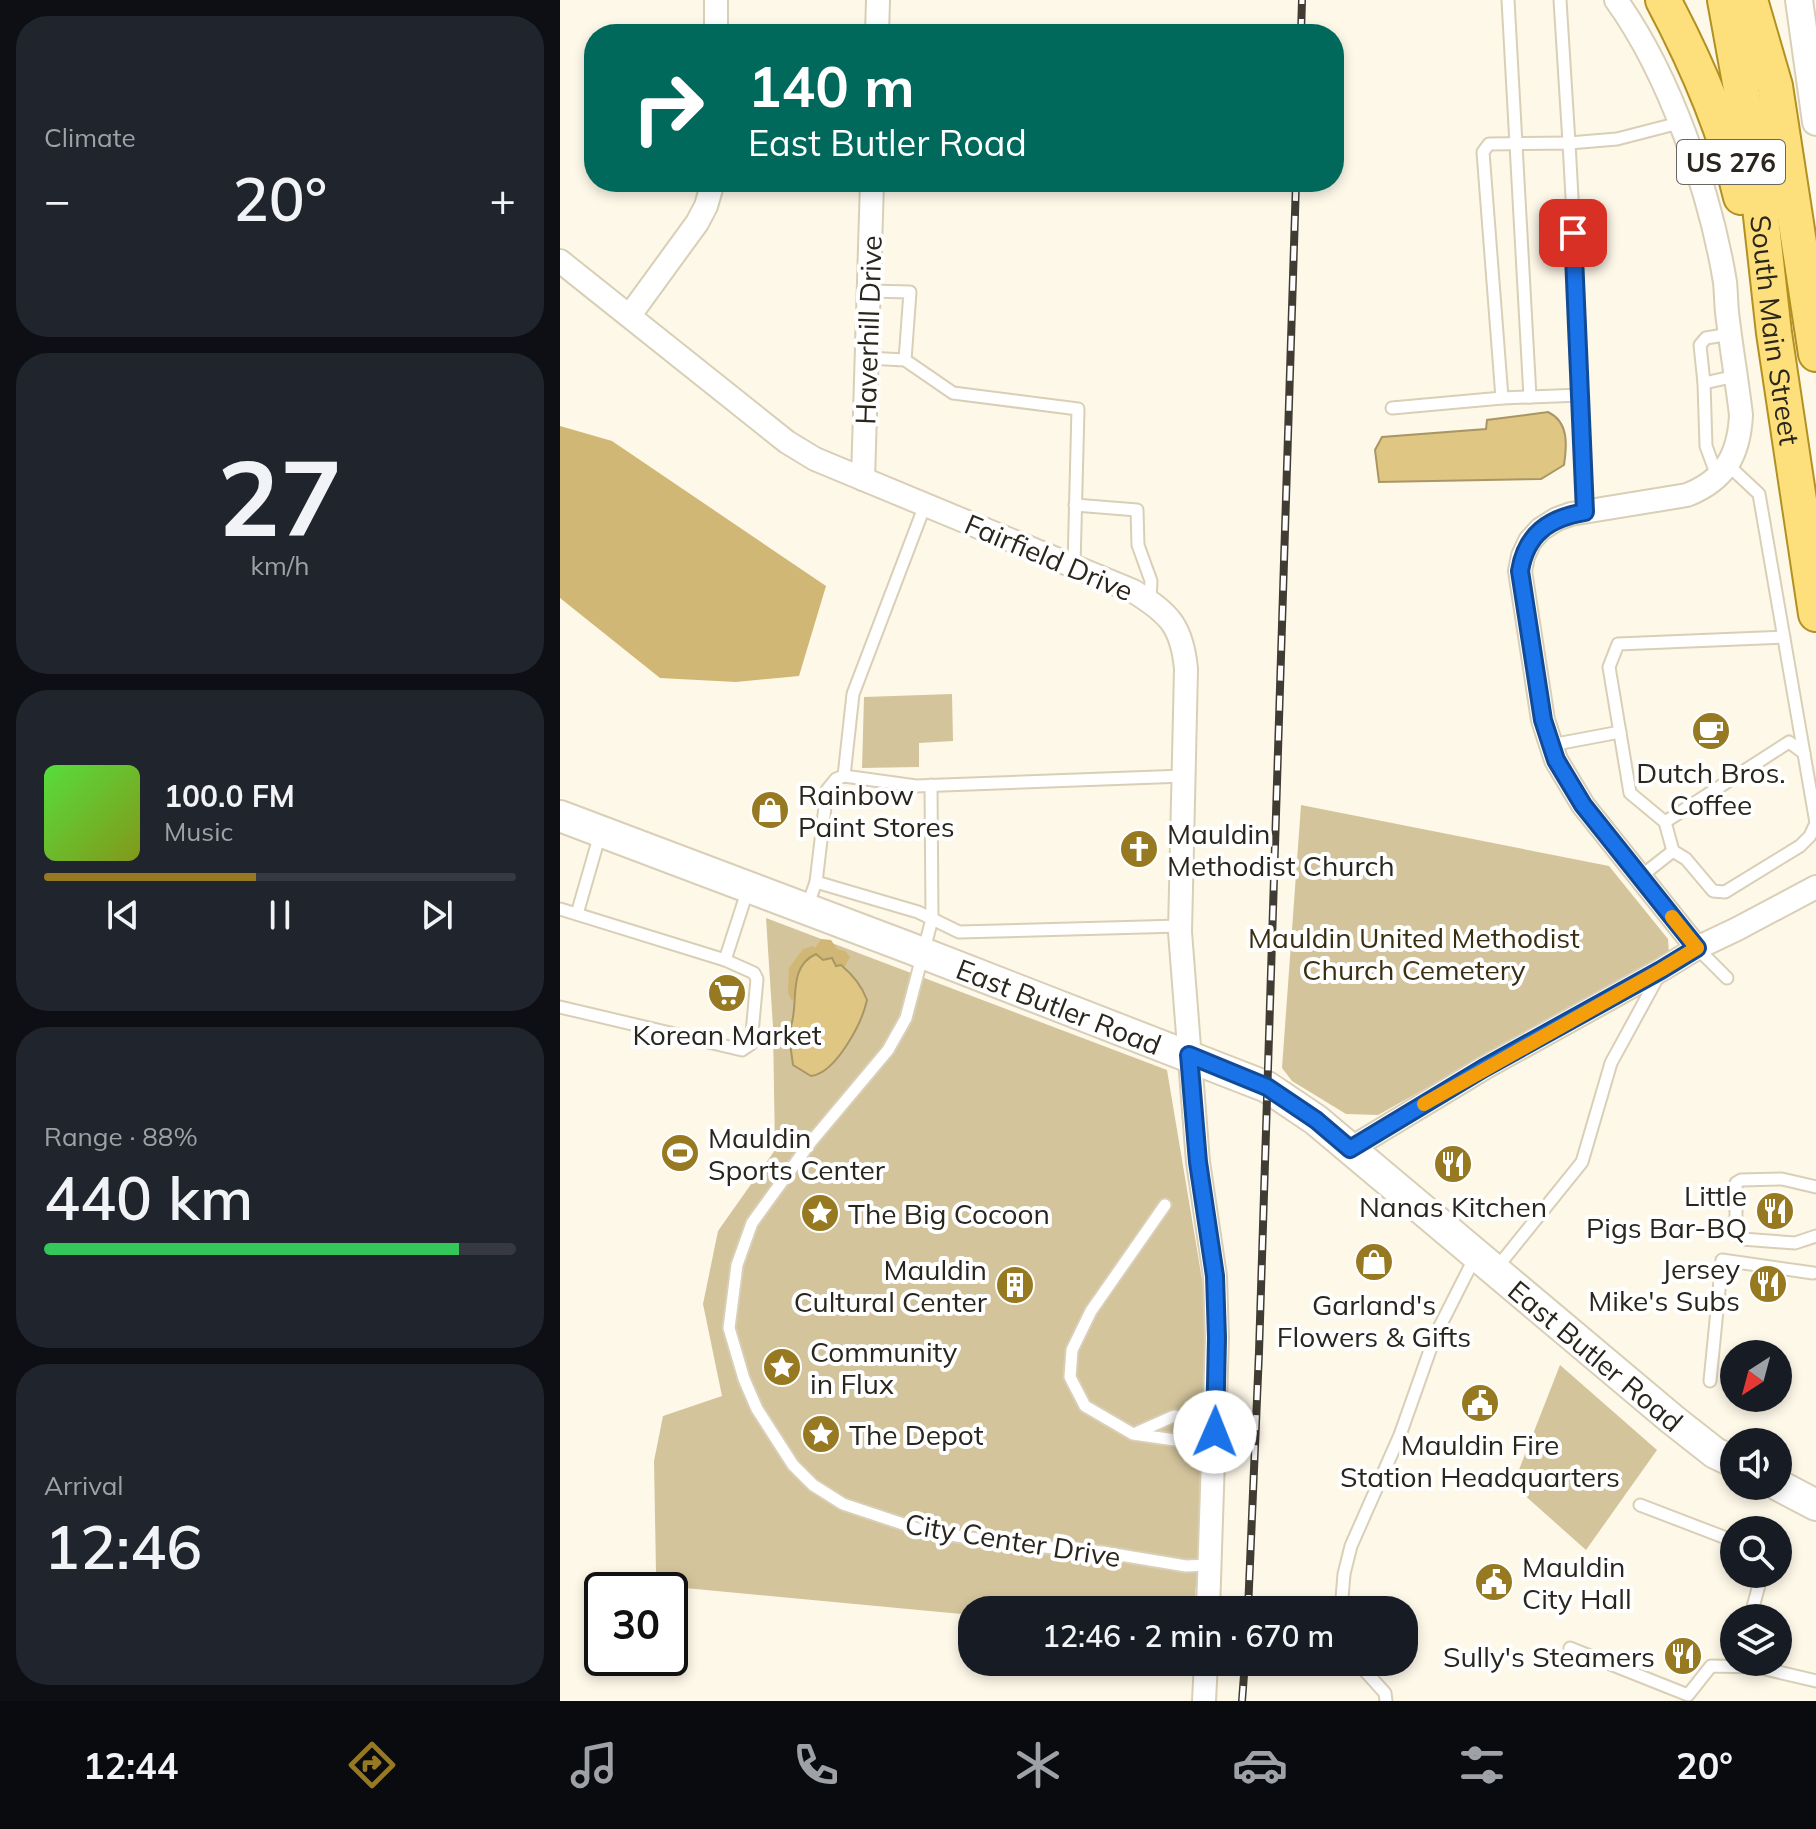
<!DOCTYPE html>
<html lang="en">
<head>
<meta charset="utf-8">
<style>
  :root { --surface:#171b24; --page:#20242c; --text:#f1f3f6; --muted:#9ea1a6; --line:#363941; --accent:#967921 }
  body { margin:0; font-family:Mulish,sans-serif; background:var(--page); color:var(--text); height:100vh; display:flex; flex-direction:column; font-size:30px; white-space:nowrap }
  * { box-sizing:border-box; margin:0 }
  p { font-size:26px; color:var(--muted) }
  .icon { flex:none; width:44px; height:44px; fill:none; stroke:currentColor; stroke-width:2; stroke-linecap:round; stroke-linejoin:round }
  .map { position:relative; flex:1; overflow:hidden }
  .drawer { display:flex; flex-direction:column; gap:16px; padding:16px; background:#0d0f14; width:560px }
  .drawer>* { flex:none }
  .hud { position:absolute; left:24px; top:24px; width:760px; height:168px; border-radius:32px; box-shadow:0 4px 12px #0003; background:#00695c; color:#fff; overflow:hidden }
  .needle { width:52px; rotate:216deg }
  .tools { position:absolute; left:1160px; top:1340px; display:grid; gap:16px }
  .tools a { display:grid; place-items:center; width:72px; height:72px; border-radius:50%; background:var(--surface); box-shadow:0 4px 12px #0003; font-size:40px }
  .speed { position:absolute; left:24px; top:1572px; display:flex; gap:16px; font-size:40px; font-weight:700; text-align:center }
  .speed>* { display:grid; place-content:center; width:104px; height:104px; border-radius:50%; background:var(--surface); box-shadow:0 4px 12px #0003; line-height:1 }
  .speed .limit { border:4px solid #111; border-radius:12px; background:#fff; color:#111 }
  .pin { position:absolute; display:grid; place-items:center; width:68px; height:68px; color:#fff; margin:-34px; border-radius:16px; box-shadow:0 4px 12px #0006 }
  .me { position:absolute; width:88px; margin:-44px; rotate:1deg; stroke-linejoin:round; filter:drop-shadow(0 0 6px #0008) }
  .turn { display:flex; align-items:center; gap:28px; height:168px; padding:0 32px; font-size:36px }
  .turn .icon { width:104px; height:104px; stroke-width:2.5 }
  .turn b { display:block; font-size:56px; line-height:68px }
  .big { font-size:60px; font-weight:600; line-height:1.1 }
  .drawer .tile { flex:1; display:flex; flex-direction:column; justify-content:center; gap:12px; min-width:0; padding:0 28px; border-radius:32px; background:var(--page) }
  .drawer .dial { align-items:center; gap:0 }
  .dial b { font-size:104px; line-height:1 }
  .song { display:flex; align-items:center; gap:24px }
  .cover { width:96px; height:96px; border-radius:12px; background:linear-gradient(135deg,hsl(110 70% 55%),hsl(70 70% 35%)) }
  .played { height:8px; border-radius:4px; background:linear-gradient(90deg,var(--accent) 45%,var(--line) 45%) }
  .keys { display:flex; justify-content:space-around; direction:ltr }
  .heat { display:flex; justify-content:space-between; align-items:center; font-size:44px; direction:ltr }
  .charge { height:12px; border-radius:6px; background:linear-gradient(90deg,#34c759 88%,var(--line) 0) }
  .trip { position:absolute; left:398px; top:1596px; width:460px; height:80px; border-radius:32px; background:var(--surface); box-shadow:0 4px 12px #0003; font-weight:600; line-height:80px; text-align:center }
  .dock { display:flex; height:128px; justify-content:space-around; align-items:center; background:#090b0e; color:var(--muted) }
  .dock .icon { width:56px; height:56px }
  .dock .on { color:var(--accent) }
  .dock b { font-size:36px; color:var(--text) }
  main { display:flex; flex:1; min-height:0 }
  .map>svg:first-child { display:block }
</style>
</head>
<body>
<main>
<section class="drawer">
<div class="tile"><p>Climate</p>
<div class="heat"><a>−</a><b class="big">20°</b><a>+</a></div>
</div>
<div class="tile dial"><b>27</b><p>km/h</p></div>
<div class="tile">
<div class="song"><i class="cover"></i><div><b>100.0 FM</b><p>Music</p></div></div>
<div class="played"></div>
<div class="keys"><svg class="icon" aria-label="previous" viewBox="0 0 24 24"><path d="M18 5L8 12l10 7zM5 5v14"/></svg><svg class="icon" aria-label="pause" viewBox="0 0 24 24"><path d="M8 5v14M16 5v14"/></svg><svg class="icon" aria-label="next" viewBox="0 0 24 24"><path d="M6 5l10 7-10 7zM19 5v14"/></svg></div>
</div>
<div class="tile"><p>Range · 88%</p><b class="big">440 km</b><div class="charge"></div></div>
<div class="tile"><p>Arrival</p><b class="big">12:46</b></div>
</section>
<div class="map">
<svg width="1256" height="1701" viewBox="0 0 1256 1701">
  <rect width="100%" height="100%" fill="#fef8e9"/>
  <g fill="#d3c49c">
    <path d="M392,694L393,741L359,743V767L302,768L304,697Z"/>
    <path d="M741,805L1049,866L1108,939L1109,953L818,1115L786,1114L732,1081L722,1068Z"/>
    <path d="M206,918L607,1070L647,1309L641,1435L640,1537L634,1610H412V1615L125,1588L96,1572L94,1461L103,1416L162,1396L143,1304L158,1231L215,1150L213,1027Z"/>
    <path d="M1000,1365L1097,1450L1026,1550L953,1485Z"/>
  </g>
  <g fill="#d0b775">
    <path d="M0,426L52,441L266,586L239,676L176,682L100,678L0,598Z"/>
    <path d="M261,939L271,940L277,949L285,951L290,957L284,968L276,966L272,958L263,960L256,954L232,1001L228,993L229,968L243,949L253,946L255,948Z"/>
  </g>
  <g fill="#dfc683" stroke="#a99664" stroke-width="2">
    <path d="M988,412C1009,422 1007,445 1004,465L981,479L819,482L815,450L822,437L926,429L927,420Z"/>
    <path d="M256,954L263,960L272,958L276,966L281,965C293,975 302,986 307,1000C302,1023 276,1073 251,1076L233,1065L230,1043L235,1036L231,1026C239,1003 227,967 256,954Z"/>
  </g>
  <g fill="none" stroke-linecap="round" stroke-linejoin="round">
    <g stroke="#d9cfb7" stroke-width="15">
      <g id="service">
        <path d="M948,0L970,397"/>
        <path d="M1000,0L1009,143L1057,139L1119,123"/>
        <path d="M309,291L350,292L345,360"/>
        <path d="M307,358L345,360L393,393L518,409L514,566"/>
        <path d="M1144,383L1140,345L1146,338L1170,334"/>
        <path d="M942,398L1021,395"/>
        <path d="M832,408L942,398L923,152L929,144L1009,143L1019,324L1025,512"/>
        <path d="M1168,465L1199,494L1256,823L1250,836L1240,846L1165,892L1153,891L1126,859L1113,851L1105,822L1070,793L1049,667L1058,644L1224,637"/>
        <path d="M1157,476L1146,446L1144,383L1176,376"/>
        <path d="M515,505L577,510L578,545L591,581L590,601"/>
        <path d="M991,745L1060,732"/>
        <path d="M284,776L293,694L365,505"/>
        <path d="M371,785L372,919L346,1018L328,1050L250,1143L192,1223L177,1265L169,1328L184,1379L197,1409L233,1465L253,1485L283,1504L364,1531L450,1544L542,1552L626,1566L649,1565"/>
        <path d="M1105,822L1229,742L1244,753"/>
        <path d="M1080,877L1113,851"/>
        <path d="M256,882L267,790L276,779L284,776L356,786L624,776"/>
        <path d="M247,907L256,882L358,912L399,932L620,926"/>
        <path d="M0,909L165,960L194,973L197,979L191,1044L182,1050L0,1007"/>
        <path d="M17,914L40,834"/>
        <path d="M1137,948L1167,978"/>
        <path d="M165,960L188,889"/>
        <path d="M1256,1187L1222,1179L1181,1180L1176,1183V1232L1182,1239L1235,1243L1256,1236"/>
        <path d="M605,1205L531,1311L512,1350L510,1377L525,1406L573,1434L615,1440L655,1432"/>
        <path d="M935,1270L1022,1162L1051,1063L1099,975"/>
        <path d="M1150,1381L1162,1260L1253,1273"/>
        <path d="M578,1432L614,1416L656,1422"/>
        <path d="M1080,1505L1174,1541"/>
        <path d="M781,1610L784,1574L791,1546L840,1435L875,1336L916,1255"/>
        <path d="M1190,1618L1202,1574"/>
        <path d="M1010,1648L1128,1695L1151,1666L1197,1667"/>
        <path d="M797,1662L825,1693L826,1701"/>
        <path d="M1195,1662L1197,1667L1256,1681"/>
      </g>
    </g>
    <g stroke="#d9cfb7" stroke-width="26">
      <g id="minor">
        <path d="M156,0V34"/>
        <path d="M1056,0C1110,75 1150,192 1165,282C1166,292 1166,302 1167,312C1171,347 1177,381 1181,415C1179,455 1165,480 1127,495L1011,514L997,519L981,529L970,541L963,556L960,571L983,720L996,760L1023,805L1137,948"/>
        <path d="M317,34L318,0"/>
        <path d="M0,261L227,442L255,459L573,591C609,613 622,626 626,669L620,932L638,1162L655,1276L657,1338L648,1610"/>
        <path d="M70,315L137,223L146,206L153,182"/>
        <path d="M303,479L312,182"/>
        <path d="M790,1149L924,1068L1101,970L1137,948L1177,929L1256,887"/>
        <path d="M644,1701L646,1662"/>
      </g>
    </g>
    <g stroke="#d9cfb7" stroke-width="30">
      <path id="tertiary" d="M1239,0L1256,122"/>
    </g>
    <g stroke="#d9cfb7" stroke-width="34">
      <g id="secondary">
        <path id="s1" d="M0,816L347,947L707,1087L756,1120L1113,1420L1155,1453L1174,1462"/>
        <path d="M1218,1485L1256,1505"/>
      </g>
    </g>
    <g stroke="#b29122" stroke-width="38">
      <g id="primary">
        <path d="M1103,0C1136,62 1165,128 1181,197"/>
        <path id="s2" d="M1165,0L1196,171L1214,333L1256,614"/>
        <path d="M1190,0L1215,86L1256,354"/>
      </g>
    </g>
    <use href="#service" stroke="#fff" stroke-width="11"/>
    <use href="#minor" stroke="#fff" stroke-width="22"/>
    <use href="#tertiary" stroke="#fff" stroke-width="26"/>
    <use href="#secondary" stroke="#fff" stroke-width="30"/>
    <use href="#primary" stroke="#fddf7c" stroke-width="34"/>
    <g stroke="#413c33" stroke-width="8">
      <g id="rail">
        <path d="M741,34L742,0"/>
        <path d="M688,1610L699,1352L736,182"/>
        <path d="M682,1701L685,1662"/>
      </g>
    </g>
    <use href="#rail" stroke="#fff" stroke-width="5" stroke-dasharray="15" stroke-linecap="butt"/>
  </g>
  <g fill="none" stroke-linecap="round" stroke-linejoin="round">
    <g stroke="#114b97" stroke-width="20">
      <path id="route" d="M655,1432L657,1338L655,1276L638,1162L629,1055L707,1087L756,1120L790,1149L924,1068L1101,970L1137,948L1023,805L996,760L983,720L960,571C966,534 989,518 1025,512L1013,233"/>
    </g>
    <use href="#route" stroke="#1a73e8" stroke-width="14"/>
    <path stroke="#f59e0b" stroke-width="14" d="M864,1104L1101,970L1137,948L1112,917"/>
  </g>
  <defs>
    <g id="cafe-disc" transform="scale(2)"><circle r="9.5" fill="#967921" stroke="#fff"/><path d="M-5.5-4.5H6V0H3Q3 3.5 0 3.5H-2.5Q-5.5 3.5-5.5 0ZM3-3.2v2h1.7v-2ZM-6 4.5H4V6H-6Z" fill="#fff"/></g>
    <g id="shop-disc" transform="scale(2)"><circle r="9.5" fill="#967921" stroke="#fff"/><path d="M-5-2.5h2.3a2.7 3.5 0 0 1 5.4 0H5L5.5 6h-11ZM-1.5-2.5h3a1.5 2.3 0 0 0-3 0Z" fill="#fff"/></g>
    <g id="church-disc" transform="scale(2)"><circle r="9.5" fill="#967921" stroke="#fff"/><path d="M-1.2-6h2.4v3.5h3.3v2.4h-3.3V6h-2.4V-.1h-3.3v-2.4h3.3Z" fill="#fff"/></g>
    <g id="supermarket-disc" transform="scale(2)"><circle r="9.5" fill="#967921" stroke="#fff"/><path d="M-6-5.5h2.5l.6 2H6L4.5 2H-2.5L-4.4-4H-6ZM-1.5 3.2a1.3 1.3 0 1 0 .1 0ZM3 3.2a1.3 1.3 0 1 0 .1 0Z" fill="#fff"/></g>
    <g id="stadium-disc" transform="scale(2)"><circle r="9.5" fill="#967921" stroke="#fff"/><path d="M0-5a6.5 5 0 1 0 0 10a6.5 5 0 1 0 0-10ZM-3.5-1.8h7v3.6h-7Z" fill="#fff"/></g>
    <g id="restaurant-disc" transform="scale(2)"><circle r="9.5" fill="#967921" stroke="#fff"/><path d="M-5-6h1v4h1v-4h1v4h1v-4h1v5L-1.5 .5V6h-2V.5L-5-1ZM5-6V6H3V1.5H1.5Q1.5-4 5-6Z" fill="#fff"/></g>
    <g id="sight-disc" transform="scale(2)"><circle r="9.5" fill="#967921" stroke="#fff"/><path d="M0-6L1.8-2.2L6-1.7L2.9 1.2L3.7 5.4L0 3.3L-3.7 5.4L-2.9 1.2L-6-1.7L-1.8-2.2Z" fill="#fff"/></g>
    <g id="building-disc" transform="scale(2)"><circle r="9.5" fill="#967921" stroke="#fff"/><path d="M-4-6H4V6H1V3H-1V6H-4ZM-2.5-4.3h1.7v1.8h-1.7ZM.8-4.3h1.7v1.8H.8ZM-2.5-1h1.7V.8h-1.7ZM.8-1h1.7V.8H.8Z" fill="#fff"/></g>
    <g id="civic-disc" transform="scale(2)"><circle r="9.5" fill="#967921" stroke="#fff"/><path d="M-.6-6.5H3V-4.5H.6V-3L4-1V1h2V6H-6V1h2V-1L-.6-3ZM-1.2 2.5V6h2.4V2.5Z" fill="#fff"/></g>
  </defs>
  <g fill-rule="evenodd">
    <use href="#cafe-disc" x="1151" y="731"/>
    <use href="#shop-disc" x="210" y="810"/>
    <use href="#church-disc" x="579" y="849"/>
    <use href="#supermarket-disc" x="167" y="993"/>
    <use href="#stadium-disc" x="120" y="1153"/>
    <use href="#restaurant-disc" x="893" y="1164"/>
    <use href="#restaurant-disc" x="1215" y="1211"/>
    <use href="#sight-disc" x="260" y="1213"/>
    <use href="#shop-disc" x="814" y="1262"/>
    <use href="#restaurant-disc" x="1208" y="1284"/>
    <use href="#building-disc" x="455" y="1285"/>
    <use href="#sight-disc" x="222" y="1367"/>
    <use href="#civic-disc" x="920" y="1403"/>
    <use href="#sight-disc" x="261" y="1434"/>
    <use href="#civic-disc" x="934" y="1582"/>
    <use href="#restaurant-disc" x="1123" y="1656"/>
  </g>
  <g text-anchor="middle" dominant-baseline="central" stroke-width="8" stroke-linejoin="round" paint-order="stroke">
    <rect fill="#fff" stroke="#6a6761" stroke-width="2" x="1117" y="140" width="108" height="44" rx="6"/>
    <g font-size="26" font-weight="bold" fill="#2a261d">
      <text x="1171" y="162">US 276</text>
    </g>
    <g font-size="28" fill="#2a261d" stroke="#fff">
      <text transform="translate(308 330) rotate(-88)">Haverhill Drive</text>
      <text stroke="none"><textPath href="#s2" startOffset="334">South Main Street</textPath></text>
      <text transform="translate(489 557) rotate(23)">Fairfield Drive</text>
      <text stroke="none"><textPath href="#s1" startOffset="534">East Butler Road</textPath></text>
      <text stroke="none"><textPath href="#s1" startOffset="1182">East Butler Road</textPath></text>
      <text transform="translate(453 1540) rotate(9)">City Center Drive</text>
    </g>
    <g font-size="28" fill="#2a261d" stroke="#fff" text-anchor="start">
      <text x="1151" y="772" text-anchor="middle">Dutch Bros.<tspan x="1151" dy="32">Coffee</tspan></text>
      <text x="238" y="794">Rainbow<tspan x="238" dy="32">Paint Stores</tspan></text>
      <text x="607" y="833">Mauldin<tspan x="607" dy="32">Methodist Church</tspan></text>
      <text x="167" y="1034" text-anchor="middle">Korean Market</text>
      <text x="148" y="1137">Mauldin<tspan x="148" dy="32">Sports Center</tspan></text>
      <text x="1187" y="1195" text-anchor="end">Little<tspan x="1187" dy="32">Pigs Bar-BQ</tspan></text>
      <text x="893" y="1206" text-anchor="middle">Nanas Kitchen</text>
      <text x="288" y="1213">The Big Cocoon</text>
      <text x="1180" y="1268" text-anchor="end">Jersey<tspan x="1180" dy="32">Mike's Subs</tspan></text>
      <text x="427" y="1269" text-anchor="end">Mauldin<tspan x="427" dy="32">Cultural Center</tspan></text>
      <text x="814" y="1304" text-anchor="middle">Garland's<tspan x="814" dy="32">Flowers &amp; Gifts</tspan></text>
      <text x="250" y="1351">Community<tspan x="250" dy="32">in Flux</tspan></text>
      <text x="289" y="1434">The Depot</text>
      <text x="920" y="1444" text-anchor="middle">Mauldin Fire<tspan x="920" dy="32">Station Headquarters</tspan></text>
      <text x="962" y="1566">Mauldin<tspan x="962" dy="32">City Hall</tspan></text>
      <text x="1095" y="1656" text-anchor="end">Sully's Steamers</text>
    </g>
    <g font-size="28" fill="#3a2f11" stroke="#fff">
      <text x="854" y="937">Mauldin United Methodist<tspan x="854" dy="32">Church Cemetery</tspan></text>
    </g>
  </g>
</svg>
<div class="tools">
<a><svg class="needle" viewBox="-14 -14 28 28"><path d="M0-13l5 13h-10z" fill="#e53935"/><path d="M0 13l5-13h-10z" fill="#9ea1a6"/></svg></a>
<a><svg class="icon" aria-label="sound" viewBox="0 0 24 24"><path d="M4 9h4l5-4v14l-5-4H4zM17 9q2 3 0 6"/></svg></a>
<a><svg class="icon" aria-label="search" viewBox="0 0 24 24"><circle cx="10" cy="10" r="6"/><path d="M15 15l6 6"/></svg></a>
<a><svg class="icon" aria-label="layers" viewBox="0 0 24 24"><path d="M12 4l9 5-9 5-9-5zM3 14l9 5 9-5"/></svg></a>
</div>
<div class="speed"><div class="limit">30</div></div>
<div class="pin" style="left:1013px;top:233px;background:#d93025"><svg class="icon" aria-label="arrive" viewBox="0 0 24 24"><path d="M6 21V4h12l-3 4 3 4H6"/></svg></div>
<svg class="me" style="left:655px;top:1432px" viewBox="-20 -20 40 40"><circle r="19" fill="#fff"/><path d="M0-13L10 11 0 6-10 11z" fill="#1a73e8"/></svg>
<div class="trip">12:46 · 2 min · 670 m</div>
<div class="hud">
<div class="turn"><svg class="icon" aria-label="right" viewBox="0 0 24 24"><path d="M7 20v-9h11M14 6l5 5-5 5"/></svg><div><b>140 m</b>East Butler Road</div></div>
</div>
</div>
</main>
<nav class="dock">
<b>12:44</b>
<svg class="icon on" aria-label="directions" viewBox="0 0 24 24"><path d="M12 3l9 9-9 9-9-9zM9 14v-3h6M13 9l2 2-2 2"/></svg>
<svg class="icon" aria-label="music" viewBox="0 0 24 24"><path d="M9 18V5l10-2v13"/><circle cx="6" cy="18" r="3"/><circle cx="16" cy="16" r="3"/></svg>
<svg class="icon" aria-label="phone" viewBox="0 0 24 24"><path d="M5 4h4l2 5-3 2q2 4 5 5l2-3 5 2v4C11 20 4 13 5 4z"/></svg>
<svg class="icon" aria-label="climate" viewBox="0 0 24 24"><path d="M12 3v18M4 7l16 10M4 17L20 7"/></svg>
<svg class="icon" aria-label="car" viewBox="0 0 24 24"><path d="M5 17H2v-5l4-1 3-4h7l3 4 3 1v5h-3M9 17h6M6 11h13"/><circle cx="7" cy="17" r="2"/><circle cx="17" cy="17" r="2"/></svg>
<svg class="icon" aria-label="filters" viewBox="0 0 24 24"><path d="M4 7h16M4 17h16"/><circle cx="9" cy="7" r="2"/><circle cx="15" cy="17" r="2"/></svg>
<b>20°</b>
</nav>
</body>
</html>
